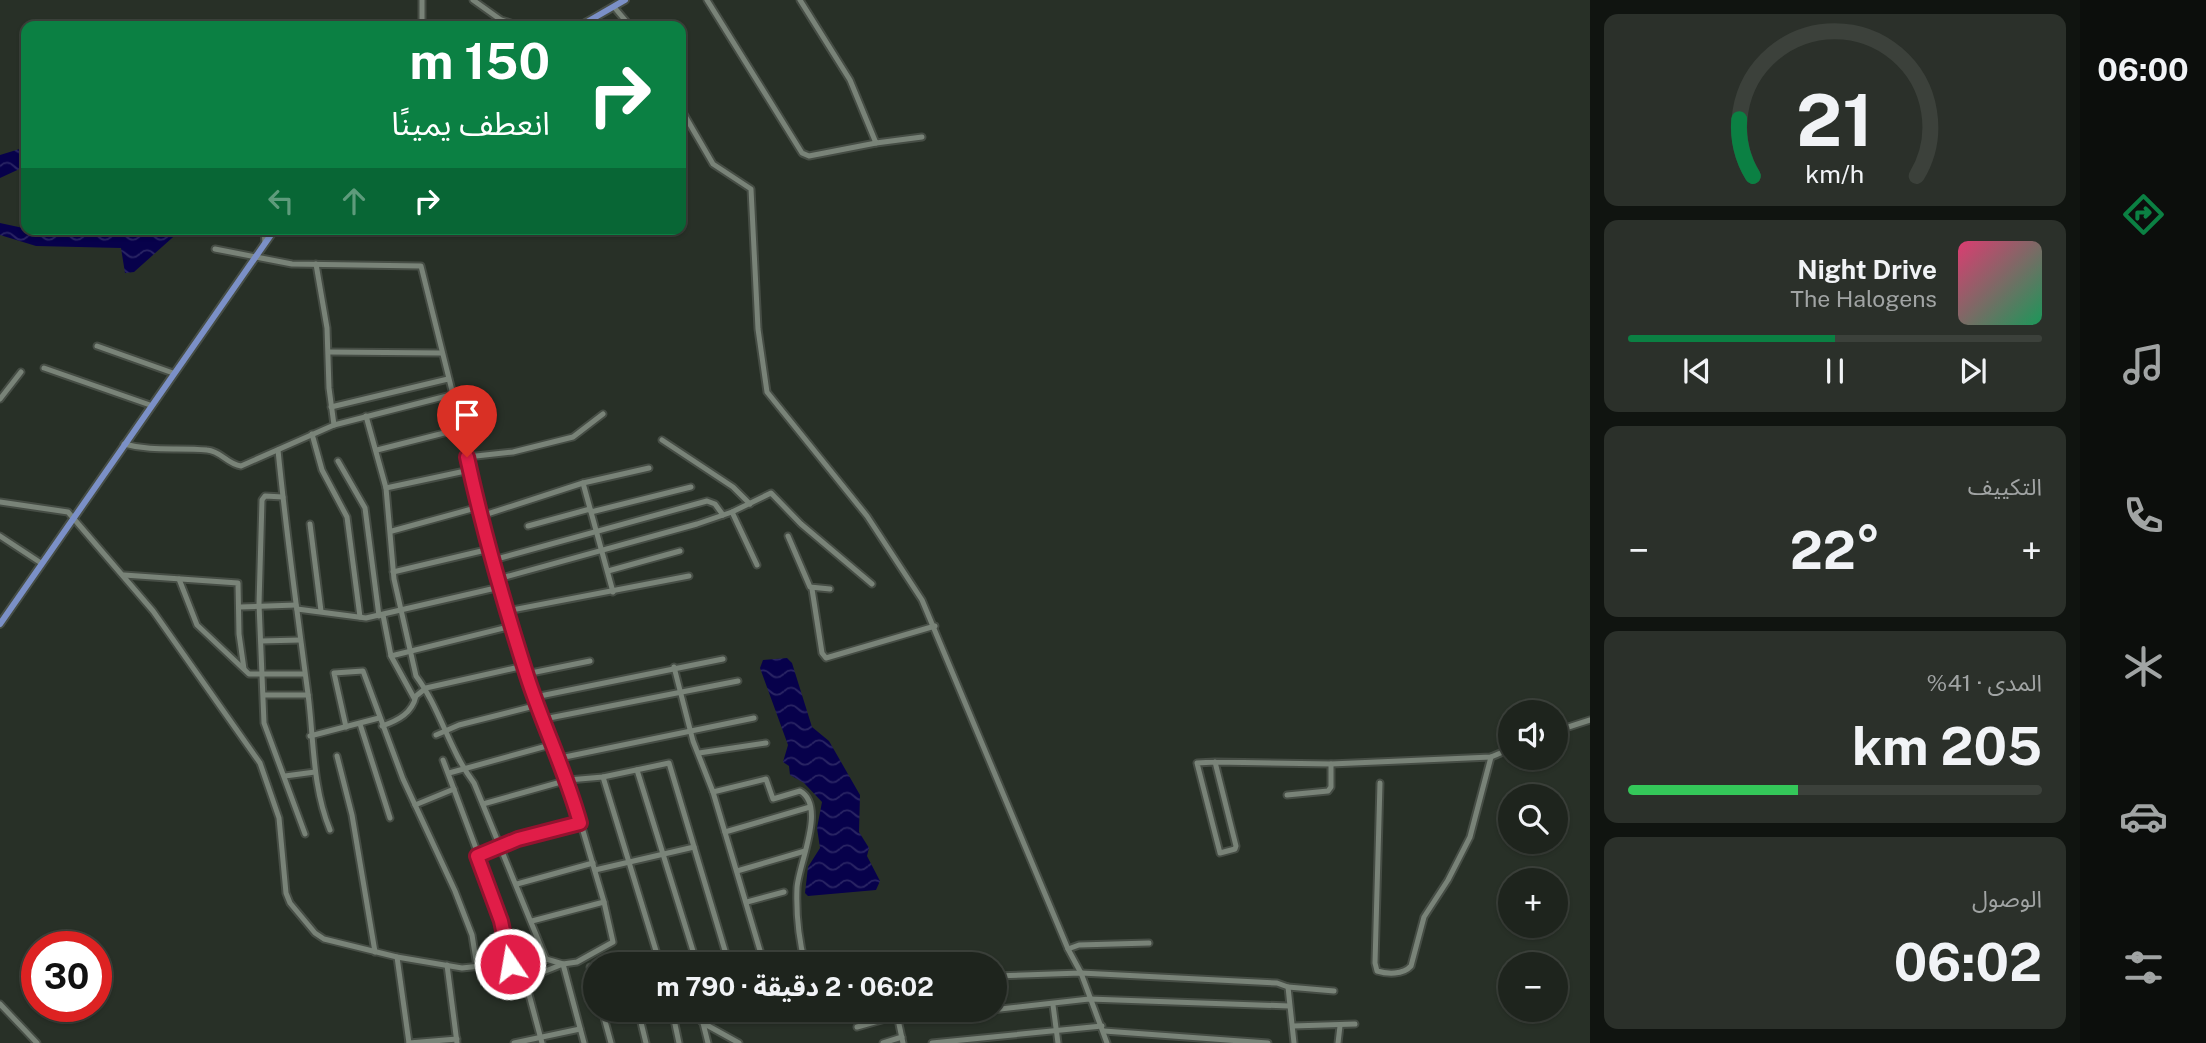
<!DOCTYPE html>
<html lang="ar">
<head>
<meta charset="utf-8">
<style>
  :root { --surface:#1e241d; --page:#2b302a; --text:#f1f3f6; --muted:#a1a4a4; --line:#3c413b; --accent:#0b8043 }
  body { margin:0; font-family:"Public Sans","Noto Sans Arabic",sans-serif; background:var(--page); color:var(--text); direction:rtl; height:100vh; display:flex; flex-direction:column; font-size:26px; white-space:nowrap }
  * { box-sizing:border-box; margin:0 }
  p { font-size:23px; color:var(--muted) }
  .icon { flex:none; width:38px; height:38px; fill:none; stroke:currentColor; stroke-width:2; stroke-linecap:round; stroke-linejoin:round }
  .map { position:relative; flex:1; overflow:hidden; direction:ltr }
  .drawer { display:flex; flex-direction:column; gap:14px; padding:14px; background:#101410; width:490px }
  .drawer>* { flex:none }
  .top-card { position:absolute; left:21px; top:21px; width:665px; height:214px; border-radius:14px; box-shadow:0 2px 5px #0004,0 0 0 2px var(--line); direction:rtl; background:#0b8043; color:#fff; overflow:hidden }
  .fabs { position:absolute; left:1498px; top:700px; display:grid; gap:14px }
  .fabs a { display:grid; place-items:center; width:70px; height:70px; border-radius:50%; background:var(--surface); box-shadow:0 2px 5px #0004,0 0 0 2px var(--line); font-size:35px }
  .speed { position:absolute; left:21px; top:931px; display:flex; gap:14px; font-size:35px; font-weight:700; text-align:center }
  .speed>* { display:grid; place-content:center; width:91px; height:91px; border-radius:50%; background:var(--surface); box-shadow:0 2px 5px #0004,0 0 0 2px var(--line); line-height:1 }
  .speed .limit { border:10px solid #d22; background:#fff; color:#111 }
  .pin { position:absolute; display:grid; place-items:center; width:60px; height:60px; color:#fff; margin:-72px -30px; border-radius:50% 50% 50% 0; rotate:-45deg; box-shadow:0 0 7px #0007 }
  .pin .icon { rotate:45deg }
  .me { position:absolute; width:77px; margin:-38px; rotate:348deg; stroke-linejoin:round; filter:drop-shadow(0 0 5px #0008) }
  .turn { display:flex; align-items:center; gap:24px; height:147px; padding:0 21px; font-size:32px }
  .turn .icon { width:91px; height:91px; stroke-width:2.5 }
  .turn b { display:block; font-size:49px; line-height:60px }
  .lanes { display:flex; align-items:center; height:66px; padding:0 21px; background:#0003; justify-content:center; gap:35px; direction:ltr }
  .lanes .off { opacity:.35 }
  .big { font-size:52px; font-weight:700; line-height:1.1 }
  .drawer .card { flex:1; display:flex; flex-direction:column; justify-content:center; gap:10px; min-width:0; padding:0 24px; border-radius:14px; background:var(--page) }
  .drawer .dial { align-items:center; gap:0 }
  .dial svg { height:182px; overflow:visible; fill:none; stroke:var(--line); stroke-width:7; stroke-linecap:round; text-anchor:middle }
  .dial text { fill:var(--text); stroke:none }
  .song { display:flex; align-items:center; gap:21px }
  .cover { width:84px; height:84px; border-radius:10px; background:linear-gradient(135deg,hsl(340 70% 55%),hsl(150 70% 35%)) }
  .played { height:7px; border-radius:4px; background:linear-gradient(90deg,var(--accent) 50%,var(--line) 50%) }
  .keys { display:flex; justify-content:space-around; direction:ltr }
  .heat { display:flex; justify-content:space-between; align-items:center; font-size:38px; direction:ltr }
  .charge { height:10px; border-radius:5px; background:linear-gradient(90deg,#34c759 41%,var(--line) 0) }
  .trip { position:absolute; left:583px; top:952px; width:424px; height:70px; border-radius:35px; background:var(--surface); box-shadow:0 2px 5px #0004,0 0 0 2px var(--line); font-weight:700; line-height:70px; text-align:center; direction:rtl }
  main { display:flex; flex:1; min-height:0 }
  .menu { display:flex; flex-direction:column; width:126px; justify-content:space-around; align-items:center; background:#0c0e0c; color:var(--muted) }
  .menu .icon { width:49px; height:49px }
  .menu .selected { color:var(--accent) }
  .menu b { font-size:32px; color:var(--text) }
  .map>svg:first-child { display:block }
</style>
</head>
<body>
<main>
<nav class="menu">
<b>06:00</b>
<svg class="icon selected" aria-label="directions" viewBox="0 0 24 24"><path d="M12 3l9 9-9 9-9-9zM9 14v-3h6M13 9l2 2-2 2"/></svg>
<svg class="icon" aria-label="music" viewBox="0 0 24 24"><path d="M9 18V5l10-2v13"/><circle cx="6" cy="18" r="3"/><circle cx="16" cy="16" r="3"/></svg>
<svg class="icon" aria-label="phone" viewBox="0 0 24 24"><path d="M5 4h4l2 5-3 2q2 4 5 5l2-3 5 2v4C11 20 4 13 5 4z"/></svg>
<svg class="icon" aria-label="climate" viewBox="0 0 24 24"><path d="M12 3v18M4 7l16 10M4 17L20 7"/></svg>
<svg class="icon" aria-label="car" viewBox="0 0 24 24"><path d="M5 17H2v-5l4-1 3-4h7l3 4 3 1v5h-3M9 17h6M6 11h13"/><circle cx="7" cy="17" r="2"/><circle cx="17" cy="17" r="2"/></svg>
<svg class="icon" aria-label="filters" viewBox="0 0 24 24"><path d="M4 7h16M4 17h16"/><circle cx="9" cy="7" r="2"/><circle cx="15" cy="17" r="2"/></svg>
</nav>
<section class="drawer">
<div class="card dial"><svg viewBox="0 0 100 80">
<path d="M14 69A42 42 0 1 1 86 69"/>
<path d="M14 69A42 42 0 0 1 8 44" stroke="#0b8043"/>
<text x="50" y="56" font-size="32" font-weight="700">21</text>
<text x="50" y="72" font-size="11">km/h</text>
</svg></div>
<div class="card">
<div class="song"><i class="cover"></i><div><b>Night Drive</b><p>The Halogens</p></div></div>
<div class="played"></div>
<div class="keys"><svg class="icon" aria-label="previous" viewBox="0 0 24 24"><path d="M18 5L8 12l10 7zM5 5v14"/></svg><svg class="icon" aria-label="pause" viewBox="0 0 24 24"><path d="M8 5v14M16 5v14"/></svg><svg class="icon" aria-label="next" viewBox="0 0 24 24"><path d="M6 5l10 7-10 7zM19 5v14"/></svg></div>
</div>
<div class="card"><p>التكييف</p>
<div class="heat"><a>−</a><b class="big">22°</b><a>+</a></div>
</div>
<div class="card"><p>المدى · 41%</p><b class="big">205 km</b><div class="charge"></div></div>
<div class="card"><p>الوصول</p><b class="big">06:02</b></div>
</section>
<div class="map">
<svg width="1590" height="1043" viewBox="0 0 1590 1043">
  <defs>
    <pattern id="water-waves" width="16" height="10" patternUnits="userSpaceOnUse" patternTransform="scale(1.75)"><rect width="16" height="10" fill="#07014b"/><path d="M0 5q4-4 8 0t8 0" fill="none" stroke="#2a2564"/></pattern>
  </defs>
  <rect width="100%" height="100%" fill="#283027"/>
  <g fill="url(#water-waves)">
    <path d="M26,147V166L0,178V155Z"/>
    <path d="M0,223L65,237L181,230L134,272L125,273L121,248L36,246L0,235Z"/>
    <path d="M787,658L792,663L812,727L829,741L860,795L859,832L869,848L867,856L880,881L876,890L808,896L805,893L808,867L820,848L817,828L822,802L804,783L790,775L789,766L783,762L788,745L760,668L763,660Z"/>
  </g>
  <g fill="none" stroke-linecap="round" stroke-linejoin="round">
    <g stroke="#464d45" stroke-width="9">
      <g id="minor">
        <path d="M422,0V26"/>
        <path d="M473,0L501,20L520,26"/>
        <path d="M707,0L802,153L809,156L876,143"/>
        <path d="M800,0L850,80L876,143L922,137"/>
        <path d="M614,7L630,26"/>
        <path d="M681,109L713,164L751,189L758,329L767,392L867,516L922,600L1068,949L1081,973L1107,1043"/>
        <path d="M264,229L265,243"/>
        <path d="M316,264L327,328L329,388L334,425"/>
        <path d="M97,346L173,373"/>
        <path d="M329,352L441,353"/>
        <path d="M44,368L150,405"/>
        <path d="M0,399L21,372"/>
        <path d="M331,407L448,379"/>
        <path d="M366,416L386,488L394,579L416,676C440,708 449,750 474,783L546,959"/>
        <path d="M458,423L488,417"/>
        <path d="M312,434L322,470L347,517L360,617"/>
        <path d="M662,440L733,487L750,504"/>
        <path d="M124,444C153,452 178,447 207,450C221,451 227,464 241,466L334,425L451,395"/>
        <path d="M278,450C286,531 297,612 308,694C314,740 312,786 330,830"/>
        <path d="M377,450L460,429"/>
        <path d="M467,457L513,452L573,437L603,414"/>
        <path d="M338,461L365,508L379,616"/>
        <path d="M583,483L613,592"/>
        <path d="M386,488L470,470"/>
        <path d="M283,497L265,496L262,500L259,604L264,723L305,834"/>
        <path d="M0,502L68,512L153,611L260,763L279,818L286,893L290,903L315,933L324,939L397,957L462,968L546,959L563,964L577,962L613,942L604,902L568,780L535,697L508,616L421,266L292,264L215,249"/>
        <path d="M591,512L691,487"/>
        <path d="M732,512L757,565"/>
        <path d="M481,516L583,483L649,468"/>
        <path d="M310,524L321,611"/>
        <path d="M528,526L590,509"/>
        <path d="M392,531L479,507"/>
        <path d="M0,536L41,563"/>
        <path d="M788,536L810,587L830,589"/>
        <path d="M493,560L707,501L715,504L723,515"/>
        <path d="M608,571L680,551"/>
        <path d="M393,572L490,549"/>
        <path d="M124,575L238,583L239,634L244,669"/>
        <path d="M179,579L197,625L249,674H304"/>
        <path d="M498,579L697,524L732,512L771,493L801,524L872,584"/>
        <path d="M812,589L822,653L826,658L935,626"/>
        <path d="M240,607L296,605"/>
        <path d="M297,609L366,618L500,587"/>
        <path d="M507,611L689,576"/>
        <path d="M383,615L391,656L512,626"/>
        <path d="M261,641L300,640"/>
        <path d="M391,656L414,698"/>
        <path d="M674,667L693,741L713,792L764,964"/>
        <path d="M526,674L590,661"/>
        <path d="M265,695H308"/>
        <path d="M535,697L723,659"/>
        <path d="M544,719L738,681"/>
        <path d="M360,724L390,818"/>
        <path d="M382,726C399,720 412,713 416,696L426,688L524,666"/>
        <path d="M346,727L334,673L363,671L403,779L455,891L472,935L477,966"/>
        <path d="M1556,731L1590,720"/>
        <path d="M436,735L459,725L538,705"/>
        <path d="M310,736L379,718"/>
        <path d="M699,753L766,743"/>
        <path d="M337,756L352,815L375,952"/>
        <path d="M560,758L754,718"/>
        <path d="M443,760L493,894L510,964"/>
        <path d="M1215,762L1236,846L1235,849L1220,853L1197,763L1215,762L1331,764L1491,757L1510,749"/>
        <path d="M637,770L697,964"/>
        <path d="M449,773L554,744"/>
        <path d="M285,776L315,772"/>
        <path d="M603,777L660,964"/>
        <path d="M1380,783L1375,963L1377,971C1387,974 1403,975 1411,966L1424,917L1448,880L1470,837L1491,757"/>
        <path d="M713,792L766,779L773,799L800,791C827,806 798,865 797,888C796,913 799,940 805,964"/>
        <path d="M1287,795L1328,791L1331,787V764"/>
        <path d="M483,804L568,780L603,777L669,763L729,964"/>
        <path d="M415,805L454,789"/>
        <path d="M725,832L810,807"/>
        <path d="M477,856L518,839L580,823"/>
        <path d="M595,870L694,847"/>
        <path d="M737,871L805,851"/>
        <path d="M517,884L593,863"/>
        <path d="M747,902L784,892"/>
        <path d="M532,921L604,902"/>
        <path d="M1068,949L1079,945L1149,943"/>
        <path d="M397,957L409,1043"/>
        <path d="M447,965L457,1043"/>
        <path d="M590,967L595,986"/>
        <path d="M994,976L1081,973L1277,983L1288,987L1294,1043"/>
        <path d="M1288,987L1334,991"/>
        <path d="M0,1004L37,1043"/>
        <path d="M1053,1005L1058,1043"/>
        <path d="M602,1010L611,1043"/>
        <path d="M638,1010L646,1043"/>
        <path d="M672,1010L679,1043"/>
        <path d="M690,1010L703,1023L739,1043"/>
        <path d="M698,1010L783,1011"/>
        <path d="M896,1010L903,1043"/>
        <path d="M703,1023L708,1043"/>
        <path d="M1293,1026L1355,1024"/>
        <path d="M857,1027L896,1016L912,1019L1089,999L1289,1006"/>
        <path d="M1104,1031L1268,1043"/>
        <path d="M409,1043L457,1039"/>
        <path d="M514,1043L580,1029"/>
        <path d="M542,1043L527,987L538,974L563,964L584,1043"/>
        <path d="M883,1043L902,1037"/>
        <path d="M932,1043L1102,1026"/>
        <path d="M1338,1043L1340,1026"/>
      </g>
    </g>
    <g stroke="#464d45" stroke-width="10">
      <g id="major">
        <path d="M580,26L625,0"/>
        <path d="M0,624L275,229"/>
      </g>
    </g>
    <use href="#minor" stroke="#798378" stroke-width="5"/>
    <use href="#major" stroke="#7b90c7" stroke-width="6"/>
  </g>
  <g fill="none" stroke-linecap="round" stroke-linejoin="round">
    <g stroke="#92132f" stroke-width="18">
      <path id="route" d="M467,457C483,531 504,604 527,676C543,726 566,772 580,823L518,839L477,856L501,921L510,964"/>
    </g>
    <use href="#route" stroke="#e11d48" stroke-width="12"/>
  </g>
</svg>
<div class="fabs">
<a><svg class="icon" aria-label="sound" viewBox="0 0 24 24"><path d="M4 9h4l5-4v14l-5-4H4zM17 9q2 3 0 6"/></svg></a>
<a><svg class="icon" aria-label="search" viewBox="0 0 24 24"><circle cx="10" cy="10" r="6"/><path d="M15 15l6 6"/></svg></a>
<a>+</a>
<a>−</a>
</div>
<div class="speed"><div class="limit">30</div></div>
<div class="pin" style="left:467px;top:457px;background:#d93025"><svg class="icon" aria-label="arrive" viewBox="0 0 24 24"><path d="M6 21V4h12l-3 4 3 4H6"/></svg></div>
<svg class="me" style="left:510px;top:964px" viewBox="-20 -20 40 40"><circle r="17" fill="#e11d48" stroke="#fff" stroke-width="3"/><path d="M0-11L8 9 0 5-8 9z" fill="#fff"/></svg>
<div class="trip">06:02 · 2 دقيقة · 790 m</div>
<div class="top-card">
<div class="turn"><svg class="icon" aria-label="right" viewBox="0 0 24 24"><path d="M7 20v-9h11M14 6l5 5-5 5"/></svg><div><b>150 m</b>انعطف يمينًا</div></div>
<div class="lanes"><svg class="icon off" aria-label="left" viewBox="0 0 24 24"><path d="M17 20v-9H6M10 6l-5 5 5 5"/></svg><svg class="icon off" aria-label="ahead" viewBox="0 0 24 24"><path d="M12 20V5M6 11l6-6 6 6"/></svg><svg class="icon" aria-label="right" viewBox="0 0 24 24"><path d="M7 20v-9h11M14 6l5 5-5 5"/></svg></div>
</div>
</div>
</main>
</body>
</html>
